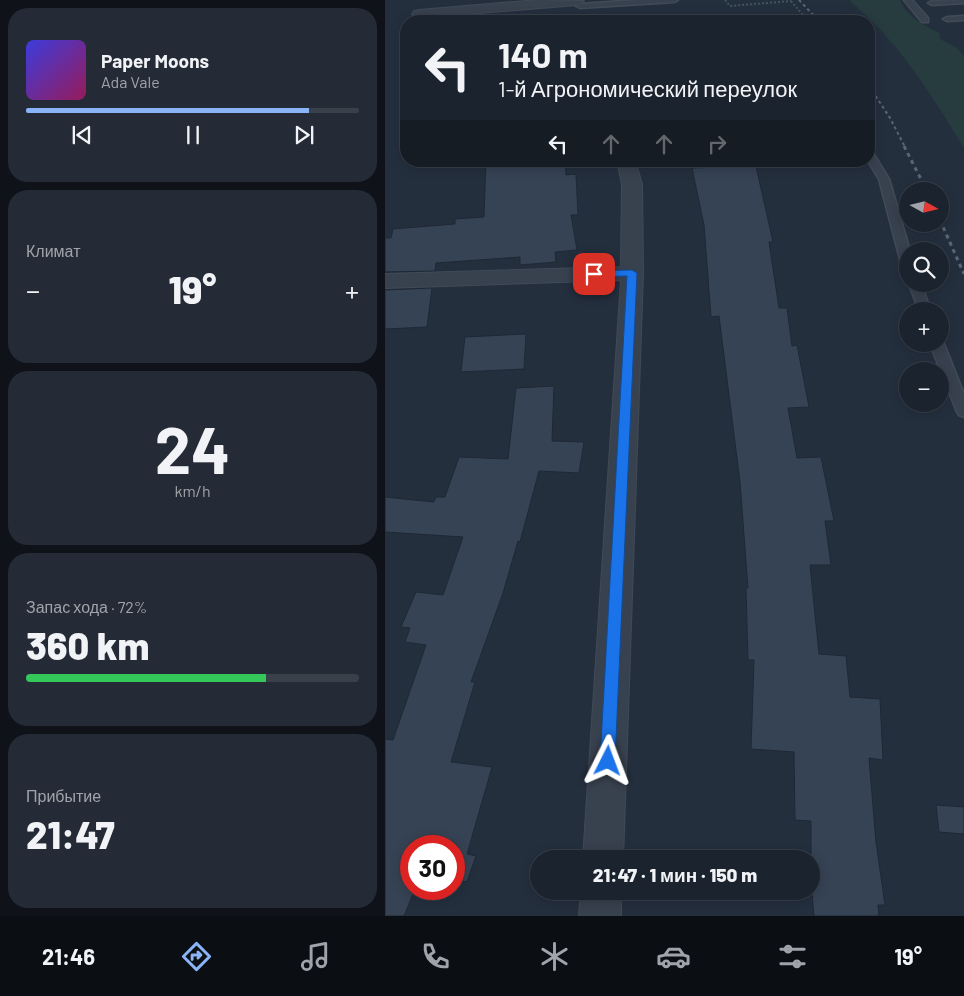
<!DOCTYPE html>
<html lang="ru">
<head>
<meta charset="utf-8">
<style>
  :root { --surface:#1b232e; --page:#242b36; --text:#f1f3f6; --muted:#a0a4aa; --line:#39404a; --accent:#8ab4f8 }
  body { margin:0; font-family:Barlow,sans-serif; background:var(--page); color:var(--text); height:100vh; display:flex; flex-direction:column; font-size:19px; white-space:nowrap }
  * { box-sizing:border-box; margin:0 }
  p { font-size:16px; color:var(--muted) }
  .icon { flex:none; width:28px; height:28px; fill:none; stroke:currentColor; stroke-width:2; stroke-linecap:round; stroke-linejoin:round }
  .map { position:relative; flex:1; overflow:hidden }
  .drawer { display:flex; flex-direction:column; gap:8px; padding:8px; background:#0f1319; width:385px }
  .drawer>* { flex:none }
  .guide { position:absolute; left:15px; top:15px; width:475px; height:152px; border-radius:20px; box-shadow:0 2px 12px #0003,0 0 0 1px var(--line); background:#1b232e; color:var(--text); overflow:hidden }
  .needle { width:32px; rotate:98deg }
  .tools { position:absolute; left:514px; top:182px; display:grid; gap:10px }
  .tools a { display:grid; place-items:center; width:50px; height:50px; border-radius:50%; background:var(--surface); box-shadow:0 2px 12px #0003,0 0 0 1px var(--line); font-size:25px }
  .speed { position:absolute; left:15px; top:835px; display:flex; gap:10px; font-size:25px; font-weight:700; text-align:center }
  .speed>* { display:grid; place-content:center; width:65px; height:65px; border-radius:50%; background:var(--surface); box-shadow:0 2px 12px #0003,0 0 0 1px var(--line); line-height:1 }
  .speed .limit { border:8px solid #d22; background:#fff; color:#111 }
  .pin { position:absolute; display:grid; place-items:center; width:42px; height:42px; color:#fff; margin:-21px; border-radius:10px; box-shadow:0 2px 8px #0006 }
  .me { position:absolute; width:55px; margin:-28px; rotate:3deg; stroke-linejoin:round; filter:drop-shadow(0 0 4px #0008) }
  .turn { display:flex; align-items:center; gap:18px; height:105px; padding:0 15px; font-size:22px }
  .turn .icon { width:65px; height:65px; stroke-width:2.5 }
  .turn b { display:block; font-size:35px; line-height:42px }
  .lanes { display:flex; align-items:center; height:48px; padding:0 15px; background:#0003; justify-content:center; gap:25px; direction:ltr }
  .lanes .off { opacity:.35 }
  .big { font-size:38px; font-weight:800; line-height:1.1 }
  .drawer .widget { flex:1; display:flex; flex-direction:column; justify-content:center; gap:8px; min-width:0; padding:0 18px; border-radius:20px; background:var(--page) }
  .drawer .dial { align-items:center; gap:0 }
  .dial b { font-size:65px; line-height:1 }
  .song { display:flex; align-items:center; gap:15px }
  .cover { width:60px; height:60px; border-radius:8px; background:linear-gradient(135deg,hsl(240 70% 55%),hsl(330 70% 35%)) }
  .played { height:5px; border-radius:2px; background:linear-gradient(90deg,var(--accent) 85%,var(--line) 85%) }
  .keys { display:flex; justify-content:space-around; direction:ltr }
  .heat { display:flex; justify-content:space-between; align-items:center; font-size:28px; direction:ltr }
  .charge { height:8px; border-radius:4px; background:linear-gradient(90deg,#34c759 72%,var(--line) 0) }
  .trip { position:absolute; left:145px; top:850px; width:290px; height:50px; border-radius:25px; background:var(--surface); box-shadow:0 2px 12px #0003,0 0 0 1px var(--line); font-weight:800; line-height:50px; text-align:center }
  .menu { display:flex; height:80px; justify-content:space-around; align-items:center; background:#0b0e12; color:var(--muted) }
  .menu .icon { width:35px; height:35px }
  .menu .on { color:var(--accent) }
  .menu b { font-size:22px; color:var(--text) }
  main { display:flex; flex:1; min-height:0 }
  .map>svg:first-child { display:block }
</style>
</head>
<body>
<main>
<section class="drawer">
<div class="widget">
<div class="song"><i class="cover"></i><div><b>Paper Moons</b><p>Ada Vale</p></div></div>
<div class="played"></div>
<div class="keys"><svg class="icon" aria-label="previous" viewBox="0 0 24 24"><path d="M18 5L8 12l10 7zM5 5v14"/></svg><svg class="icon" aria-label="pause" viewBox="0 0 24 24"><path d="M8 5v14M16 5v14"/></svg><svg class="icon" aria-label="next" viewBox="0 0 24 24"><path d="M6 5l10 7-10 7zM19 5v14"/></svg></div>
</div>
<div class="widget"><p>Климат</p>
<div class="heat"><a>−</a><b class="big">19°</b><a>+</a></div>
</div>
<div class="widget dial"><b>24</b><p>km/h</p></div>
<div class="widget"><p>Запас хода · 72%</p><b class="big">360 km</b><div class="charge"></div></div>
<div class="widget"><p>Прибытие</p><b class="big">21:47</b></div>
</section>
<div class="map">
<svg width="579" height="916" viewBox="0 0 579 916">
  <rect width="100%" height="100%" fill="#242f3e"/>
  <path fill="#263c3f" d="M464,0H515C522,17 538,25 554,33L555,39L572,48L579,56V148C555,109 531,69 500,35C489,22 476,11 464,0Z"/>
  <g fill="#364354" stroke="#1f2835">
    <path d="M101,161H180L181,175L191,174L193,215H186L192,250L170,252L171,262L135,265V257L51,263L50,271L0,272V238H6L8,229L70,224V219L99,217Z"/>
    <path d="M371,166L388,242H384L394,308H402L407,346L412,345L424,407L403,408L412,458L436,457L449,521H440L446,565H425L434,654L461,656L465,697L495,699L498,760L484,758L491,842L500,905H493L494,916H429L426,882V821L410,820L409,752L366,749L369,660H363L361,588H363L355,482L334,316L326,317L319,225L307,168Z"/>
    <path d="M47,288L42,327L0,329V290Z"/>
    <path d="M141,334L139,369L76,372L80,337Z"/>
    <path d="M169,386L167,441L199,442L194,473L154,471L135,542L133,541L118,593L86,682H90L66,762L107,767L82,854L91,856L82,882L69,879V846H26V889H30L19,916H0V739L8,740L41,645L20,642L25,628L16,627L31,592L58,595L78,537L0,532V497L49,502L51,497H60L74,457L123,459L131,388Z"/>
    <path d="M551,805L579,807V834L554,832Z"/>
  </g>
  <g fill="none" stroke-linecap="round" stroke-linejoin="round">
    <g stroke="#414a57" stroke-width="3">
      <g id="lane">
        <path d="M253,0H293L289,2L195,8L191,6L195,4Z"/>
        <path d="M519,0H527L543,18V22H537Z"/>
        <path d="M579,0V3L547,5L543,3L547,1Z"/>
        <path d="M579,16V20L562,21L558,19L562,17Z"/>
        <path d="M317,17H323L326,21H318Z"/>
        <path d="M484,152L488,153L504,179L525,251H522V266L516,263L494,179L483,161Z"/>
        <path d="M524,284H536L546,311H534Z"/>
        <path d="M555,341L559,344L579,394V417L574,415L572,412L545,344H555Z"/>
      </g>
    </g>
    <g stroke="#414a57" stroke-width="2">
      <g id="street">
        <path d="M153,0L199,1L192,5L34,18L29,17L27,14L29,11L34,10Z"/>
        <path d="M232,161H250L257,184L258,273L238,859H198L236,280L0,288V274L236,267L237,184Z"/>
        <path d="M196,891H236V916H194Z"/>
      </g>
    </g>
    <g stroke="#3f5557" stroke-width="2" stroke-dasharray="2 2" stroke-linecap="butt">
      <path d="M340,0L345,6L406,1"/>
      <path d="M406,1L423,21"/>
    </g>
    <use href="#lane" fill="#38414e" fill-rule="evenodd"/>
    <use href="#street" fill="#38414e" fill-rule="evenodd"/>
    <g stroke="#5a6575" stroke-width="2" stroke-dasharray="3 3" stroke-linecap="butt">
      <path d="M414,0L434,21"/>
      <path d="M484,86L505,118L520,147"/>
    </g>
    <g stroke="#5a6575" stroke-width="3" stroke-dasharray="4 4" stroke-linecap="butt">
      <path d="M519,146L542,191"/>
      <path d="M555,220L579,274"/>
    </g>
  </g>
  <path fill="#1a73e8" stroke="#114b97" d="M247,270L252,273L230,761L228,766L223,768L217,766L215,761L242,276L209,277L204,274L209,271Z"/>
</svg>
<div class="tools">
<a><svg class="needle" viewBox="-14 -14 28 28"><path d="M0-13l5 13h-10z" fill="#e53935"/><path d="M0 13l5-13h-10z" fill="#a0a4aa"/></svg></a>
<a><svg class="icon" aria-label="search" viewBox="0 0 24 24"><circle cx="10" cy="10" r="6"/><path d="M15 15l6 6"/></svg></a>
<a>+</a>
<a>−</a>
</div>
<div class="speed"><div class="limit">30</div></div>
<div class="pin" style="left:209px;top:274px;background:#d93025"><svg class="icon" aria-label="arrive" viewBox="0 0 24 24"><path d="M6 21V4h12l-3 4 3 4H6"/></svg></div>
<svg class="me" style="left:223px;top:761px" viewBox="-20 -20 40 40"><path d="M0-17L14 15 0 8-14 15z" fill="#1a73e8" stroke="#fff" stroke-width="4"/></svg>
<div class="trip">21:47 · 1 мин · 150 m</div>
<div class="guide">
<div class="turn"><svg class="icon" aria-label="left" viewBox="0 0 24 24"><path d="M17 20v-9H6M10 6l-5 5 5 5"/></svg><div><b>140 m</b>1-й Агрономический переулок</div></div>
<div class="lanes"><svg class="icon" aria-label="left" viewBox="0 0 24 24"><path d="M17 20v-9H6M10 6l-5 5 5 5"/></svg><svg class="icon off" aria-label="ahead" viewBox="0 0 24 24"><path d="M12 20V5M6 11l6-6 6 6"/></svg><svg class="icon off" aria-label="ahead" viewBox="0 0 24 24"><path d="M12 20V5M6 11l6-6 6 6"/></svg><svg class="icon off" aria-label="right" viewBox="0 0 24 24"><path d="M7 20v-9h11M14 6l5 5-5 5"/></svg></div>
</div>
</div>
</main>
<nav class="menu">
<b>21:46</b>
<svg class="icon on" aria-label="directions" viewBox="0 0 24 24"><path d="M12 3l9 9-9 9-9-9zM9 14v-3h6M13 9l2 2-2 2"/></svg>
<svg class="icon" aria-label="music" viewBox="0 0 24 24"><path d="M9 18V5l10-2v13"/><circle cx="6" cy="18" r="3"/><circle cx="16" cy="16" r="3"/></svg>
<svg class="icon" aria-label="phone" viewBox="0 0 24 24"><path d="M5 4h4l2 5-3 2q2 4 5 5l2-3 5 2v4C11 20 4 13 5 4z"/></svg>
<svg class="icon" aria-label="climate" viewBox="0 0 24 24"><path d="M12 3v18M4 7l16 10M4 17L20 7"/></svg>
<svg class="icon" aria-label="car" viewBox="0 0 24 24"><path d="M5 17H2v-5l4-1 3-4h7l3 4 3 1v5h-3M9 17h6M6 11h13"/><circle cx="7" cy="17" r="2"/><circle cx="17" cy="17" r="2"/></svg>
<svg class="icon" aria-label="filters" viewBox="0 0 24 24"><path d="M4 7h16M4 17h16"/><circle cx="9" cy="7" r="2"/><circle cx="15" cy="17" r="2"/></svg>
<b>19°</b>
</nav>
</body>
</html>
